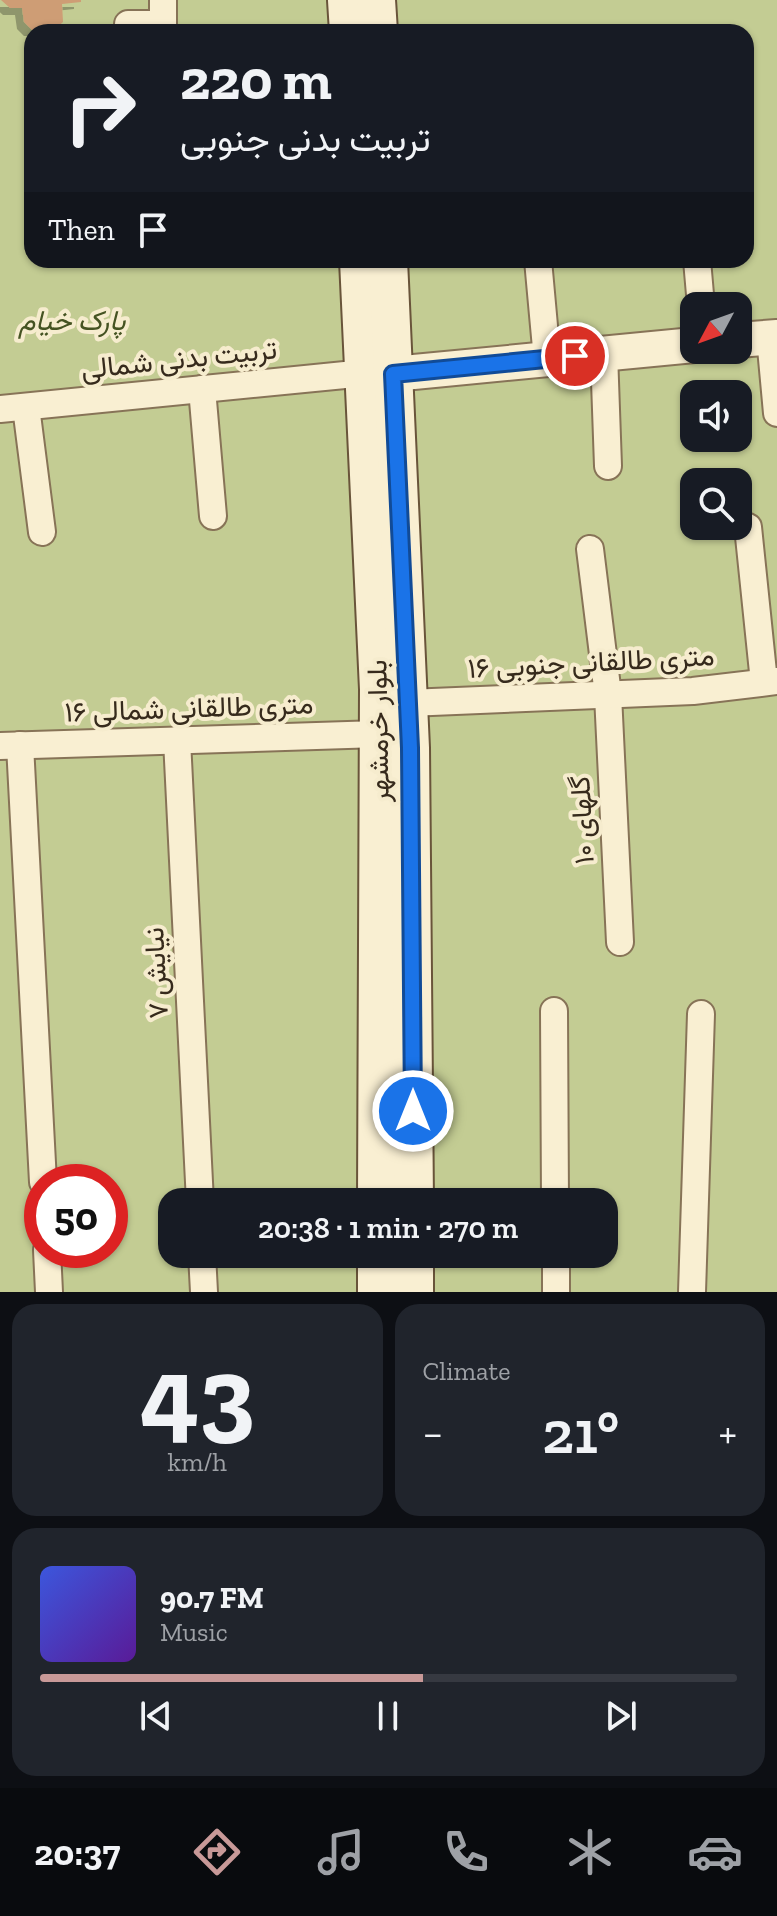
<!DOCTYPE html>
<html lang="en">
<head>
<meta charset="utf-8">
<style>
  :root { --surface:#171b24; --page:#20242c; --text:#f1f3f6; --muted:#9ea1a6; --line:#363941; --accent:#c89998 }
  body { margin:0; font-family:"Zilla Slab",Vazirmatn,serif; background:var(--page); color:var(--text); height:100vh; display:flex; flex-direction:column; font-size:30px; white-space:nowrap }
  * { box-sizing:border-box; margin:0 }
  p { font-size:26px; color:var(--muted) }
  .icon { flex:none; width:44px; height:44px; fill:none; stroke:currentColor; stroke-width:2; stroke-linecap:round; stroke-linejoin:round }
  .map { position:relative; height:1292px; overflow:hidden }
  .panel { display:flex; flex-direction:column; gap:12px; padding:12px; background:#0d0f14; flex:1 }
  .panel>* { flex:none }
  .banner { position:absolute; left:24px; top:24px; width:730px; height:244px; border-radius:24px; box-shadow:0 2px 6px #0004; background:#171b24; color:var(--text); overflow:hidden }
  .needle { width:52px; rotate:229deg }
  .buttons { position:absolute; left:680px; top:292px; display:grid; gap:16px }
  .buttons a { display:grid; place-items:center; width:72px; height:72px; border-radius:16px; background:var(--surface); box-shadow:0 2px 6px #0004; font-size:40px }
  .speed { position:absolute; left:24px; top:1164px; display:flex; gap:16px; font-size:40px; font-weight:700; text-align:center }
  .speed>* { display:grid; place-content:center; width:104px; height:104px; border-radius:50%; background:var(--surface); box-shadow:0 2px 6px #0004; line-height:1 }
  .speed .limit { border:12px solid #d22; background:#fff; color:#111 }
  .pin { position:absolute; display:grid; place-items:center; width:68px; height:68px; color:#fff; margin:-34px; border:4px solid #fff; border-radius:50%; box-shadow:0 2px 8px #0007 }
  .me { position:absolute; width:88px; margin:-44px; rotate:0deg; stroke-linejoin:round; filter:drop-shadow(0 0 6px #0008) }
  .turn { display:flex; align-items:center; gap:28px; height:168px; padding:0 24px; font-size:36px }
  .turn .icon { width:104px; height:104px; stroke-width:2.5 }
  .turn b { display:block; font-size:56px; line-height:68px }
  .then { display:flex; align-items:center; height:76px; padding:0 24px; background:#0003; gap:16px; font-size:30px }
  .big { font-size:60px; font-weight:600; line-height:1.1 }
  .panel .tile { flex:1; display:flex; flex-direction:column; justify-content:center; gap:12px; min-width:0; padding:0 28px; border-radius:24px; background:var(--page) }
  .panel .dial { align-items:center; gap:0 }
  .dial b { font-size:104px; line-height:1 }
  .song { display:flex; align-items:center; gap:24px }
  .cover { width:96px; height:96px; border-radius:12px; background:linear-gradient(135deg,hsl(230 70% 55%),hsl(270 70% 35%)) }
  .played { height:8px; border-radius:4px; background:linear-gradient(90deg,var(--accent) 55%,var(--line) 55%) }
  .keys { display:flex; justify-content:space-around; direction:ltr }
  .heat { display:flex; justify-content:space-between; align-items:center; font-size:44px; direction:ltr }
  .panel .tiles { flex:1; display:grid; gap:12px; grid-template-columns:1fr 1fr }
  .tile:last-child { grid-column:span 2 }
  .trip { position:absolute; left:158px; top:1188px; width:460px; height:80px; border-radius:24px; background:var(--surface); box-shadow:0 2px 6px #0004; font-weight:600; line-height:80px; text-align:center }
  .tab-bar { display:flex; height:128px; justify-content:space-around; align-items:center; background:#090b0e; color:var(--muted) }
  .tab-bar .icon { width:56px; height:56px }
  .tab-bar .on { color:var(--accent) }
  .tab-bar b { font-size:36px; color:var(--text) }
  .map>svg:first-child { display:block }
</style>
</head>
<body>
<div class="map">
<svg width="777" height="1292" viewBox="0 0 777 1292">
  <defs>
    <filter id="shadow"><feDropShadow dx="-7" dy="7" stdDeviation="0" flood-color="#0004"/></filter>
  </defs>
  <rect width="100%" height="100%" fill="#eee2bf"/>
  <path fill="#c3cc93" fill-rule="evenodd" d="M0,0H777V1292H0ZM32,32H746V260H32ZM694,306H738V350H694ZM694,394H738V438H694ZM694,482H738V526H694ZM42,1182H110V1250H42ZM172,1202H604V1254H172Z"/>
  <path fill="#ce9d74" filter="url(#shadow)" d="M1,0H81V2L62,4L63,22L52,32H34L24,22L22,8H10Z"/>
  <g fill="none" stroke-linecap="round" stroke-linejoin="round">
    <g stroke="#877357" stroke-width="30">
      <g id="minor">
        <path d="M128,24H163V0"/>
        <path d="M538,260L547,359"/>
        <path d="M697,260L701,306"/>
        <path d="M770,337L777,413"/>
        <path d="M604,353L608,466"/>
        <path d="M202,389L213,516"/>
        <path d="M26,407L42,532"/>
        <path d="M0,409L365,373"/>
        <path d="M748,527L764,682"/>
        <path d="M590,549L608,695L620,942"/>
        <path d="M408,703L693,691L777,681"/>
        <path d="M177,740L200,1202"/>
        <path d="M20,745L43,1182"/>
        <path d="M0,746L379,734"/>
        <path d="M554,1011L555,1202"/>
        <path d="M47,1250L49,1292"/>
        <path d="M202,1254L204,1292"/>
        <path d="M556,1254V1292"/>
        <path d="M692,1292L701,1014"/>
      </g>
    </g>
    <g stroke="#877357" stroke-width="38">
      <g id="tertiary">
        <path d="M738,340L777,337"/>
        <path d="M393,374L694,345"/>
      </g>
    </g>
    <g stroke="#69543a" stroke-width="42">
      <g id="secondary">
        <path d="M347,0L349,32"/>
        <path d="M376,0L378,32"/>
        <path d="M359,260L379,689L377,1202"/>
        <path d="M388,260L410,748L414,1202"/>
        <path d="M414,1254V1292"/>
        <path d="M377,1292V1254"/>
      </g>
    </g>
    <use href="#minor" stroke="#f9efd2" stroke-width="26"/>
    <use href="#tertiary" stroke="#f9efd2" stroke-width="34"/>
    <use href="#secondary" stroke="#f9efd2" stroke-width="38"/>
  </g>
  <g fill="none" stroke-linecap="round" stroke-linejoin="round">
    <g stroke="#114b97" stroke-width="20">
      <path id="route" d="M413,1111L410,748L393,374L575,356"/>
    </g>
    <use href="#route" stroke="#1a73e8" stroke-width="14"/>
  </g>
  <g text-anchor="middle" dominant-baseline="central" stroke-width="8" stroke-linejoin="round" paint-order="stroke">
    <g font-size="28" font-style="italic" fill="#455322" stroke="#f6ecce">
      <text x="72" y="320">پارک خیام</text>
    </g>
    <g font-size="28" fill="#362a1c" stroke="#f6ecce">
      <text transform="translate(179 359) rotate(-6)">تربیت بدنی شمالی</text>
      <text transform="translate(591 662) rotate(-3)">۱۶ متری طالقانی جنوبی</text>
      <text transform="translate(189 708) rotate(-2)">۱۶ متری طالقانی شمالی</text>
      <text transform="translate(378 731) rotate(-91)">بلوار خرمشهر</text>
      <text transform="translate(582 820) rotate(-93)">گلهای ۱۰</text>
      <text transform="translate(156 973) rotate(-93)">نیایش ۷</text>
    </g>
  </g>
</svg>
<div class="buttons">
<a><svg class="needle" viewBox="-14 -14 28 28"><path d="M0-13l5 13h-10z" fill="#e53935"/><path d="M0 13l5-13h-10z" fill="#9ea1a6"/></svg></a>
<a><svg class="icon" aria-label="sound" viewBox="0 0 24 24"><path d="M4 9h4l5-4v14l-5-4H4zM17 9q2 3 0 6"/></svg></a>
<a><svg class="icon" aria-label="search" viewBox="0 0 24 24"><circle cx="10" cy="10" r="6"/><path d="M15 15l6 6"/></svg></a>
</div>
<div class="speed"><div class="limit">50</div></div>
<div class="pin" style="left:575px;top:356px;background:#d93025"><svg class="icon" aria-label="arrive" viewBox="0 0 24 24"><path d="M6 21V4h12l-3 4 3 4H6"/></svg></div>
<svg class="me" style="left:413px;top:1111px" viewBox="-20 -20 40 40"><circle r="17" fill="#1a73e8" stroke="#fff" stroke-width="3"/><path d="M0-11L8 9 0 5-8 9z" fill="#fff"/></svg>
<div class="trip">20:38 · 1 min · 270 m</div>
<div class="banner">
<div class="turn"><svg class="icon" aria-label="right" viewBox="0 0 24 24"><path d="M7 20v-9h11M14 6l5 5-5 5"/></svg><div><b>220 m</b>تربیت بدنی جنوبی</div></div>
<div class="then">Then<svg class="icon" aria-label="arrive" viewBox="0 0 24 24"><path d="M6 21V4h12l-3 4 3 4H6"/></svg></div>
</div>
</div>
<section class="panel">
<div class="tiles">
<div class="tile dial"><b>43</b><p>km/h</p></div>
<div class="tile"><p>Climate</p>
<div class="heat"><a>−</a><b class="big">21°</b><a>+</a></div>
</div>
<div class="tile">
<div class="song"><i class="cover"></i><div><b>90.7 FM</b><p>Music</p></div></div>
<div class="played"></div>
<div class="keys"><svg class="icon" aria-label="previous" viewBox="0 0 24 24"><path d="M18 5L8 12l10 7zM5 5v14"/></svg><svg class="icon" aria-label="pause" viewBox="0 0 24 24"><path d="M8 5v14M16 5v14"/></svg><svg class="icon" aria-label="next" viewBox="0 0 24 24"><path d="M6 5l10 7-10 7zM19 5v14"/></svg></div>
</div>
</div>
</section>
<nav class="tab-bar">
<b>20:37</b>
<svg class="icon on" aria-label="directions" viewBox="0 0 24 24"><path d="M12 3l9 9-9 9-9-9zM9 14v-3h6M13 9l2 2-2 2"/></svg>
<svg class="icon" aria-label="music" viewBox="0 0 24 24"><path d="M9 18V5l10-2v13"/><circle cx="6" cy="18" r="3"/><circle cx="16" cy="16" r="3"/></svg>
<svg class="icon" aria-label="phone" viewBox="0 0 24 24"><path d="M5 4h4l2 5-3 2q2 4 5 5l2-3 5 2v4C11 20 4 13 5 4z"/></svg>
<svg class="icon" aria-label="climate" viewBox="0 0 24 24"><path d="M12 3v18M4 7l16 10M4 17L20 7"/></svg>
<svg class="icon" aria-label="car" viewBox="0 0 24 24"><path d="M5 17H2v-5l4-1 3-4h7l3 4 3 1v5h-3M9 17h6M6 11h13"/><circle cx="7" cy="17" r="2"/><circle cx="17" cy="17" r="2"/></svg>
</nav>
</body>
</html>
